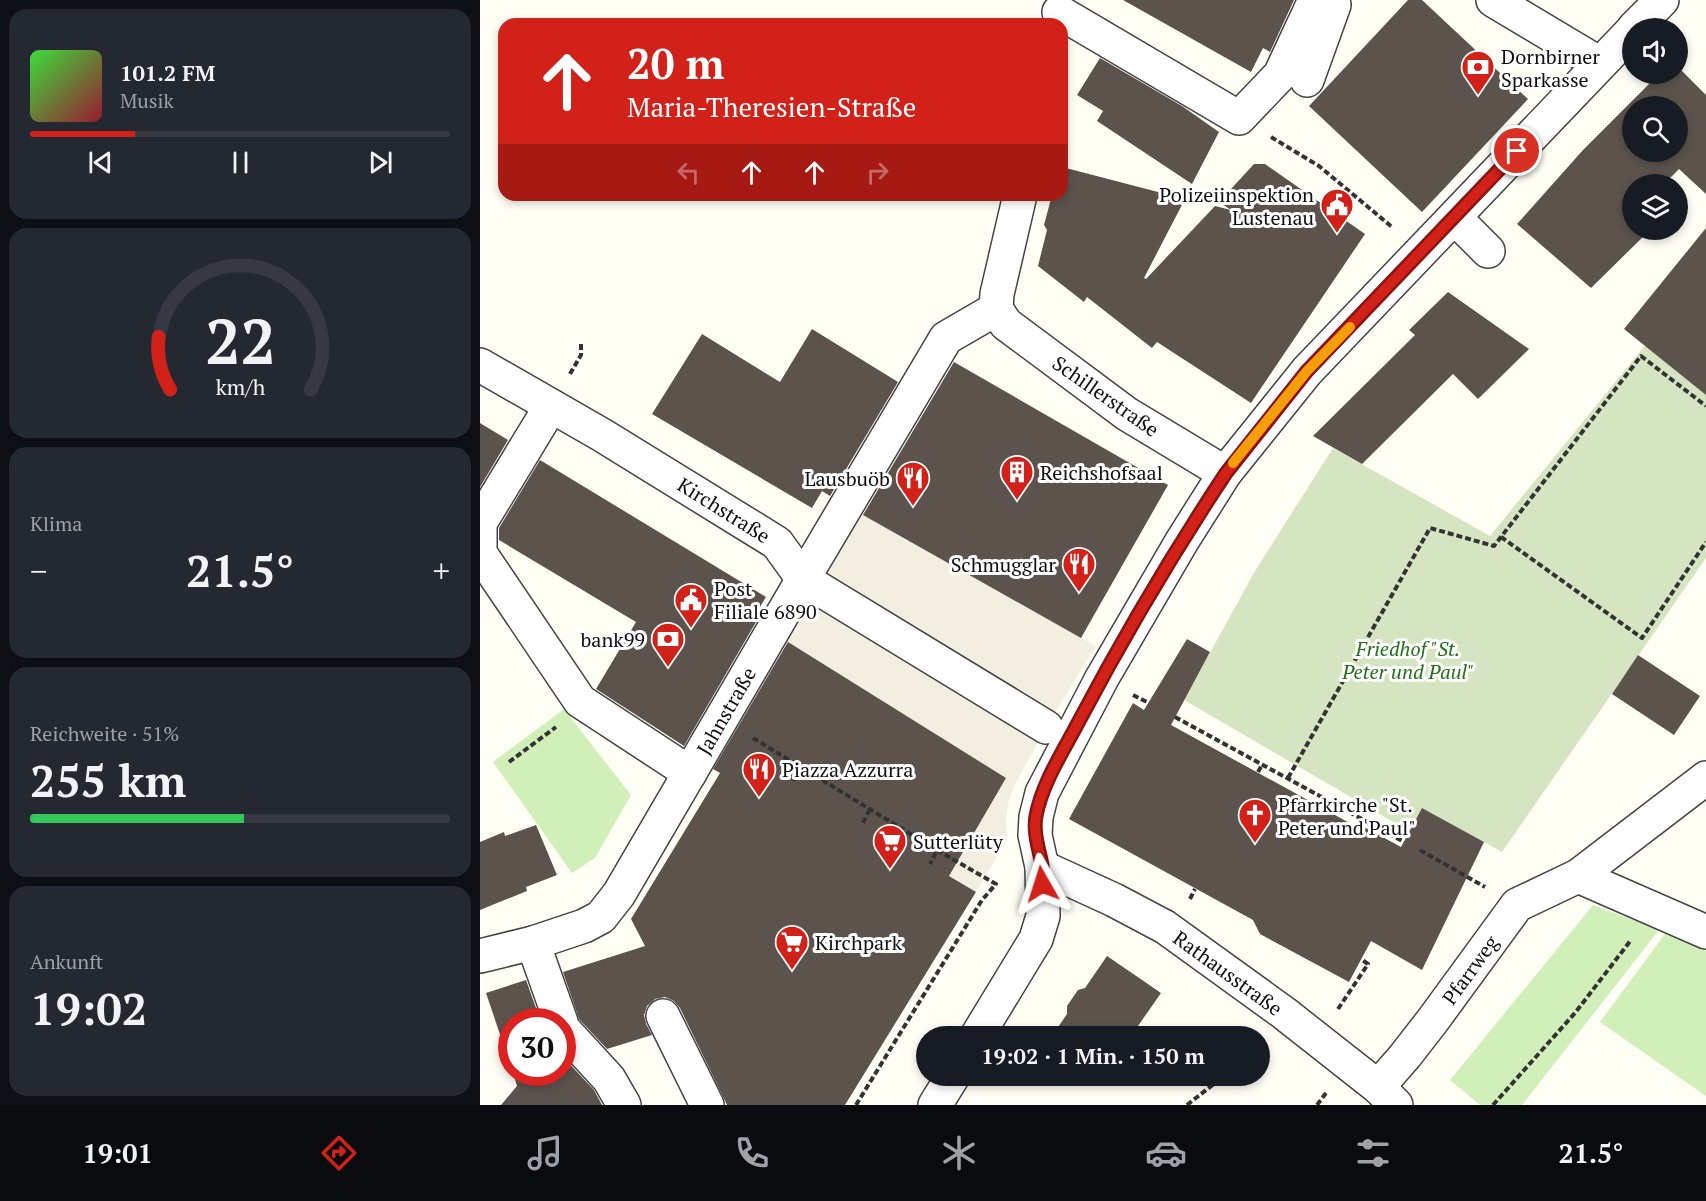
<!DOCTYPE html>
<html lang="de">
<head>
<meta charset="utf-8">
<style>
  :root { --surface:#171b24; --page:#242831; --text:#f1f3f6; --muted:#9ea1a6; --line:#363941; --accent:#d12119 }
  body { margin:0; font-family:"PT Serif",serif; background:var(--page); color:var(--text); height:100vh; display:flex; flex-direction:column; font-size:22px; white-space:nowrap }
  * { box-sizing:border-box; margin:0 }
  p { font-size:20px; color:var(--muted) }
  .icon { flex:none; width:33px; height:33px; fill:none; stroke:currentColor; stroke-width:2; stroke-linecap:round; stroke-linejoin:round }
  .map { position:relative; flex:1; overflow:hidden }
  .details { display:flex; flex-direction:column; gap:9px; padding:9px; background:#0d0f14; width:480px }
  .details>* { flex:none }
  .top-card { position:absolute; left:18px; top:18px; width:570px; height:183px; border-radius:18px; box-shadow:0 3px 9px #0003; background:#d12119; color:#fff; overflow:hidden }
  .tools { position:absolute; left:1142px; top:18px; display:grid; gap:12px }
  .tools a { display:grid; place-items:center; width:66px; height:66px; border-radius:50%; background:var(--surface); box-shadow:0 3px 9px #0003; font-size:30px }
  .speed { position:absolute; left:18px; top:1008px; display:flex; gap:12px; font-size:30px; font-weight:700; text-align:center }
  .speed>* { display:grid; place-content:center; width:78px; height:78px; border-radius:50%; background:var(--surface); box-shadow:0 3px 9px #0003; line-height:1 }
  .speed .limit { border:9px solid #d22; background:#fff; color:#111 }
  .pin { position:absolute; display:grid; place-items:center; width:51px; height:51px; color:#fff; margin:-26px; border:3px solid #fff; border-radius:50%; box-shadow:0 2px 6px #0007 }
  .me { position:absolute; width:66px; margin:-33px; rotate:354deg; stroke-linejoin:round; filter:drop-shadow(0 0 4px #0008) }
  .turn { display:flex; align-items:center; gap:21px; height:126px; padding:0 30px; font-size:27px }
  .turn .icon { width:78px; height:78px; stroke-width:2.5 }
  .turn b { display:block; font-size:42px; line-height:51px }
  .lanes { display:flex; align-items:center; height:57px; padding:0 30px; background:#0003; justify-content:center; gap:30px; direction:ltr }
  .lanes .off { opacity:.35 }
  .big { font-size:45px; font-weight:700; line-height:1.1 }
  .details .card { flex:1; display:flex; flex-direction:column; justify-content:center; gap:9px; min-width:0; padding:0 21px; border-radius:18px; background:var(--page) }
  .details .dial { align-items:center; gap:0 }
  .dial svg { height:156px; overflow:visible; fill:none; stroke:var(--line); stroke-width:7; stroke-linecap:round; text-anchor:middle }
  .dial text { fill:var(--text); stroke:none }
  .song { display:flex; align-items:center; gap:18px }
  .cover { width:72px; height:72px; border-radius:9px; background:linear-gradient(135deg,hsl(120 70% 55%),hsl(350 70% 35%)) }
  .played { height:6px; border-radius:3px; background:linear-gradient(90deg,var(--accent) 25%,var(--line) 25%) }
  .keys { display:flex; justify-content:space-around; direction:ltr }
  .heat { display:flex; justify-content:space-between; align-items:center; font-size:33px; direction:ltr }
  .charge { height:9px; border-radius:4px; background:linear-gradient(90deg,#34c759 51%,var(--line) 0) }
  .trip { position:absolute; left:436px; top:1026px; width:354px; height:60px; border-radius:30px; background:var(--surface); box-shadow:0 3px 9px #0003; font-weight:700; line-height:60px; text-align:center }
  .tabs { display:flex; height:96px; justify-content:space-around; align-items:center; background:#090b0e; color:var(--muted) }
  .tabs .icon { width:42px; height:42px }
  .tabs .selected { color:var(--accent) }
  .tabs b { font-size:27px; color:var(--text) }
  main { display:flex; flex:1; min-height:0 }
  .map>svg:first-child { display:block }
</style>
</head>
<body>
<main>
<section class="details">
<div class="card">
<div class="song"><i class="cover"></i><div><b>101.2 FM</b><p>Musik</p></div></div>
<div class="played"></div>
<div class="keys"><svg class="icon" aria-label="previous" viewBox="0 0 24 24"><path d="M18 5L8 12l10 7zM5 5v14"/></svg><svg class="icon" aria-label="pause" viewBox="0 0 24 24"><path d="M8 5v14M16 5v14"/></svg><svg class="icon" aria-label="next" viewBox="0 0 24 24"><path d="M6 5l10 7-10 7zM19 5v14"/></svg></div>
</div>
<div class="card dial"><svg viewBox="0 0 100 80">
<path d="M14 69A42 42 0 1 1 86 69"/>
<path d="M14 69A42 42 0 0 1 8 42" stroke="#d12119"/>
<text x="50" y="56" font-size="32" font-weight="700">22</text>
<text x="50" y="72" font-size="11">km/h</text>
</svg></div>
<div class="card"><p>Klima</p>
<div class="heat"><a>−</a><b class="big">21.5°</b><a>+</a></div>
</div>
<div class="card"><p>Reichweite · 51%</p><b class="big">255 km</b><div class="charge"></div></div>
<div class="card"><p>Ankunft</p><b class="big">19:02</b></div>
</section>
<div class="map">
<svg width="1226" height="1105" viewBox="0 0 1226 1105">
  <rect width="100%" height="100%" fill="#fffef5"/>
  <g fill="#d0efb9">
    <path d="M84,709L151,795L115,858L92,873L13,762Z"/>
    <path d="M1113,905L1179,930L1042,1105H1000L970,1080Z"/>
    <path d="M1185,934L1226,951V1096L1120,1022Z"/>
  </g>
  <path fill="#d6e5c1" d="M1215,284L1226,292V558L1022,852L942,808L929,831L704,700L775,571L853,448L1010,536Z"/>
  <path fill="#f2efe0" d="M367,505L616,646L566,727L537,781L529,799L526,820L527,840L496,892L234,732Z"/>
  <g fill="#5b534c" fill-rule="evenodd">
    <path d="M643,0H814L790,52L783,48L771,72Z"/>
    <path d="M928,0H942L1048,99L942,212L829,106Z"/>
    <path d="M620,58L702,106L739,132L712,184L617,121L623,111L597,95Z"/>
    <path d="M1197,66L1226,95V194L1199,169L1184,184H1152V230H1170L1111,288L1037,224L1103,150L1179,74H1197ZM1152,106H1197V152H1152Z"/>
    <path d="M774,164H785L885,234L771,403L677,342L672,348L607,297L604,302L558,266L567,230L564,225L572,195H582V167L705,199L664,278L666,279L735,206L751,210L739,202Z"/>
    <path d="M1226,228V395L1144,329Z"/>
    <path d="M968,292L1049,349L998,399L973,374L882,464L833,436L935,335L929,330Z"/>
    <path d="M332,329L418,382L350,496L342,491L332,508L172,414L222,334L300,382Z"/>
    <path d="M474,362L688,485L601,638L383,515Z"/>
    <path d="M0,423L28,440L0,487Z"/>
    <path d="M60,460L286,597L272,620L276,622L204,746L116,689L156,622L19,540V528Z"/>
    <path d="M707,639L730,652L691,725L884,831L886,828L921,847L942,808L1004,842L942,970L891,941L869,982L780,934L773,920L589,819L653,703L664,710Z"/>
    <path d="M308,642L526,778L469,876L496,892L365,1105H247L200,1008L194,1001L185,997L175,999L167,1006L164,1015L166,1024L172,1035L127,1049L99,1019L83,972L165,946L151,919L240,773L233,769Z"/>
    <path d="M1158,655L1220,696L1194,735L1132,694Z"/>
    <path d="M56,825L77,875L46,887L47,891L0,910V842L24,832L25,836Z"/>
    <path d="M627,956L681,993L651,1036H572L587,1014V1006L598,990L605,988Z"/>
    <path d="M46,980L61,1022H32V1070L6,993Z"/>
    <path d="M82,1056L114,1090L122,1105H21L37,1086L33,1072H82Z"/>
  </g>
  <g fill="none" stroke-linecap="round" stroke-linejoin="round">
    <g stroke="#444" stroke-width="36">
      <g id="minor">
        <path d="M1013,0L1120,64"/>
        <path d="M579,12L759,118L800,75L835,0"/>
        <path d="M1154,28L1182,0"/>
        <path d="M827,80L854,5"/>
        <path d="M540,195L517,294L516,309L526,324L647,414L745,473"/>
        <path d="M975,218L1008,251"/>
        <path d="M0,365L122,435L297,543L323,579L566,727"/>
        <path d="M0,546V523L71,406"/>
        <path d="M0,553L100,701L210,773"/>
        <path d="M562,867L634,900L685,927L804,1013L898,1087L916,1105"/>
        <path d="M1098,876L1226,932"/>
        <path d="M53,943L81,1022"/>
        <path d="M0,956L53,943L104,926L121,917L139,894L323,579L466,338L516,309"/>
        <path d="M183,1016L227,1105"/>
        <path d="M82,1027L84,1030L129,1079L144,1105"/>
        <path d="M497,1036L556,939L563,916L562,867L555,835L556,817L562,793L622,678L702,541L745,473L827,371L1152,31"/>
        <path d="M898,1087L925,1056L953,1020L1037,905L1098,876L1226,778"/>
        <path d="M455,1105L473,1076"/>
      </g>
    </g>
    <g stroke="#333" stroke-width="4" stroke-dasharray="6 3" stroke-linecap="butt">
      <path d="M791,137L839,166L912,227"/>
      <path d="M90,374L101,355V342"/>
      <path d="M1021,537L1162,638L1226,542"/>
      <path d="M653,695L669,703"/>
      <path d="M695,717L924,842"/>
      <path d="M273,738L457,850"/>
      <path d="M29,762L76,727"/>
      <path d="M778,772L782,765"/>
      <path d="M808,778L950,528L1014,546L1161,356L1226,406"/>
      <path d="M313,781L321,767"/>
      <path d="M383,823L390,809"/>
      <path d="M940,850L1005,887"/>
      <path d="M710,899L715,889"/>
      <path d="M858,1009L888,964L881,959"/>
      <path d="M376,1105L502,900L516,884L457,850L450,864"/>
      <path d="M707,1105L744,1076"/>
      <path d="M837,1105L846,1093"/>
      <path d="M1013,1105L1095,1013L1151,940"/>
    </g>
    <use href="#minor" stroke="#fff" stroke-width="33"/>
  </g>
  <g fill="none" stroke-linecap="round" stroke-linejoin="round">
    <g stroke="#881510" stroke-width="15">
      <path id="route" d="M562,884C562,877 563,871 562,865C559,849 553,833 556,816C562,783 584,750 599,721C644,636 693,553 746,473L827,371L1037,151"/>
    </g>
    <use href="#route" stroke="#d12119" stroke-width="10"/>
    <path stroke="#f59e0b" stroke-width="10" d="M753,463L827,371L870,327"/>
  </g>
  <defs>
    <g id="bank-pin" transform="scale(1.725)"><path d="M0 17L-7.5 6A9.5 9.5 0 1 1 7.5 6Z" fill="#d12119" stroke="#fff"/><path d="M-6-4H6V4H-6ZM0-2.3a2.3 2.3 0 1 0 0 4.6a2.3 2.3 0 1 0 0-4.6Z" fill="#fff"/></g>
    <g id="civic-pin" transform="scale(1.725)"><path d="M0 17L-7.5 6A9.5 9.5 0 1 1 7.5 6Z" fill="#d12119" stroke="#fff"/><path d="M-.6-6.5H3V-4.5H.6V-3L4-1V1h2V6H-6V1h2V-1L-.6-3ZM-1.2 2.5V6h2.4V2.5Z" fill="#fff"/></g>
    <g id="building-pin" transform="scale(1.725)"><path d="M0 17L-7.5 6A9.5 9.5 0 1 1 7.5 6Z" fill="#d12119" stroke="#fff"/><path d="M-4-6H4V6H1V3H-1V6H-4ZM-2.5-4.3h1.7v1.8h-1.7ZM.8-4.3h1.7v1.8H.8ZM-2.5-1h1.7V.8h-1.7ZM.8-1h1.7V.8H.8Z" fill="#fff"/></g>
    <g id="restaurant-pin" transform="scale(1.725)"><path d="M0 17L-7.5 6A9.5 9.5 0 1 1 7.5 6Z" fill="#d12119" stroke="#fff"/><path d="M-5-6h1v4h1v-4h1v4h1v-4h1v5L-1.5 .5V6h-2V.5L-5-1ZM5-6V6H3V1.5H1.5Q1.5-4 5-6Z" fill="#fff"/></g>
    <g id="church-pin" transform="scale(1.725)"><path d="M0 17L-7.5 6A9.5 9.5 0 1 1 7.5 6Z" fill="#d12119" stroke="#fff"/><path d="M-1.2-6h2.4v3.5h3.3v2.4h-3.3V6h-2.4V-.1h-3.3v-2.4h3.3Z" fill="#fff"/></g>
    <g id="supermarket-pin" transform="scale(1.725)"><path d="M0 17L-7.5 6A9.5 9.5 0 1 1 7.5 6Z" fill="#d12119" stroke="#fff"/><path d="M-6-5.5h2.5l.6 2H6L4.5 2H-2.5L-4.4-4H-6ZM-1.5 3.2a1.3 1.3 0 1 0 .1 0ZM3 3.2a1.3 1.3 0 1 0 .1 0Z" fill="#fff"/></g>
  </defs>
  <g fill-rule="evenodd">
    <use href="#bank-pin" x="998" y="67"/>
    <use href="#civic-pin" x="857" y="205"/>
    <use href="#building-pin" x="537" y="472"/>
    <use href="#restaurant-pin" x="433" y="478"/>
    <use href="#restaurant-pin" x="599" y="564"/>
    <use href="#civic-pin" x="211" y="600"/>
    <use href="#bank-pin" x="188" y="639"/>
    <use href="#restaurant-pin" x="279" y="769"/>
    <use href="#church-pin" x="775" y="815"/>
    <use href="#supermarket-pin" x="410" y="841"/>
    <use href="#supermarket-pin" x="312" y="942"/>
  </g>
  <g text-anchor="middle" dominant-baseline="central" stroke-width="6" stroke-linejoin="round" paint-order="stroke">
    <g font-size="20" fill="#111" stroke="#fff" text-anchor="start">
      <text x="1021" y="56">Dornbirner<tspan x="1021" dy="23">Sparkasse</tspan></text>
      <text x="834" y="194" text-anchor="end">Polizeiinspektion<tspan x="834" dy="23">Lustenau</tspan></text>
      <text x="560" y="472">Reichshofsaal</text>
      <text x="410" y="478" text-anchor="end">Lausbuöb</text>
      <text x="576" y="564" text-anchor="end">Schmugglar</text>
      <text x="234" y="588">Post<tspan x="234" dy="23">Filiale 6890</tspan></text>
      <text x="165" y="639" text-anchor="end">bank99</text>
      <text x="302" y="769">Piazza Azzurra</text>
      <text x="798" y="804">Pfarrkirche "St.<tspan x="798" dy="23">Peter und Paul"</tspan></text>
      <text x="433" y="841">Sutterlüty</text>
      <text x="335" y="942">Kirchpark</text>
    </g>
    <g font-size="20" fill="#111" stroke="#fff">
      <text transform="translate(626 396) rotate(35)">Schillerstraße</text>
      <text transform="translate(244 510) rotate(32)">Kirchstraße</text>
      <text transform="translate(246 711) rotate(-60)">Jahnstraße</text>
      <text transform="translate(990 970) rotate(-54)">Pfarrweg</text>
      <text transform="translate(748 973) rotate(36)">Rathausstraße</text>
    </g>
    <g font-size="20" font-style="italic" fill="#237119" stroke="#fff">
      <text x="928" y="648">Friedhof "St.<tspan x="928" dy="23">Peter und Paul"</tspan></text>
    </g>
  </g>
</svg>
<div class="tools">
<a><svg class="icon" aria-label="sound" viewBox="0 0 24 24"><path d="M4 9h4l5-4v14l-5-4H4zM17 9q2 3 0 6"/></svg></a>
<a><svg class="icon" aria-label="search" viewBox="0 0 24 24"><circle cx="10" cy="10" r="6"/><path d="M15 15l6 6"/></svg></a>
<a><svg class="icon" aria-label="layers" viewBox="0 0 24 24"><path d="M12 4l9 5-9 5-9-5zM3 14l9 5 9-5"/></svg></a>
</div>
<div class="speed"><div class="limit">30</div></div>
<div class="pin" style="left:1037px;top:151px;background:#d93025"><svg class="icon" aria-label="arrive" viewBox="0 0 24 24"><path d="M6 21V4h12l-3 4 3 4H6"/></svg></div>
<svg class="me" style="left:562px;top:884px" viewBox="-20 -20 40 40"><path d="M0-17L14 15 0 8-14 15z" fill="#d12119" stroke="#fff" stroke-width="4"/></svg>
<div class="trip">19:02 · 1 Min. · 150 m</div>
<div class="top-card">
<div class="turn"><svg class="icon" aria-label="ahead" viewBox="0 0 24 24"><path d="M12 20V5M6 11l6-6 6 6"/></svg><div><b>20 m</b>Maria-Theresien-Straße</div></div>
<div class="lanes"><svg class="icon off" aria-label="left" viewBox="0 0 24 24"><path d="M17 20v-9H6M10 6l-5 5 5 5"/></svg><svg class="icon" aria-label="ahead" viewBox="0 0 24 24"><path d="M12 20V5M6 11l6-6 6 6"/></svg><svg class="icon" aria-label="ahead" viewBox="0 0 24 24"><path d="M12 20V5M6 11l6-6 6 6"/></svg><svg class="icon off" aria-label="right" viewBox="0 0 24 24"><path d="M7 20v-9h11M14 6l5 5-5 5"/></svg></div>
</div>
</div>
</main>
<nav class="tabs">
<b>19:01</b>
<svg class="icon selected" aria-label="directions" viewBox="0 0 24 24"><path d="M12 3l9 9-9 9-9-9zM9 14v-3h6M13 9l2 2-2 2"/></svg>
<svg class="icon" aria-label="music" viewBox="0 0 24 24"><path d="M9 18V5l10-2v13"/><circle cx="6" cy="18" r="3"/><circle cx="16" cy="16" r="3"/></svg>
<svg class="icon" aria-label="phone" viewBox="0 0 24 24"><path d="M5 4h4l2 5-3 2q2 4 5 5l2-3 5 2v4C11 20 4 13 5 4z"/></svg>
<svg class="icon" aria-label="climate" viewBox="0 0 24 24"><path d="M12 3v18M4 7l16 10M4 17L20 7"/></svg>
<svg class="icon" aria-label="car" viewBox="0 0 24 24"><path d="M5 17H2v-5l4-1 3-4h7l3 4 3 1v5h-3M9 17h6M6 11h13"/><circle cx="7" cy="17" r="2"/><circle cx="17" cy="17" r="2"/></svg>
<svg class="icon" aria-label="filters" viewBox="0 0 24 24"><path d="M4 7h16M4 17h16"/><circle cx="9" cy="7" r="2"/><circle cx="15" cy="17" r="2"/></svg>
<b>21.5°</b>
</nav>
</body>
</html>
